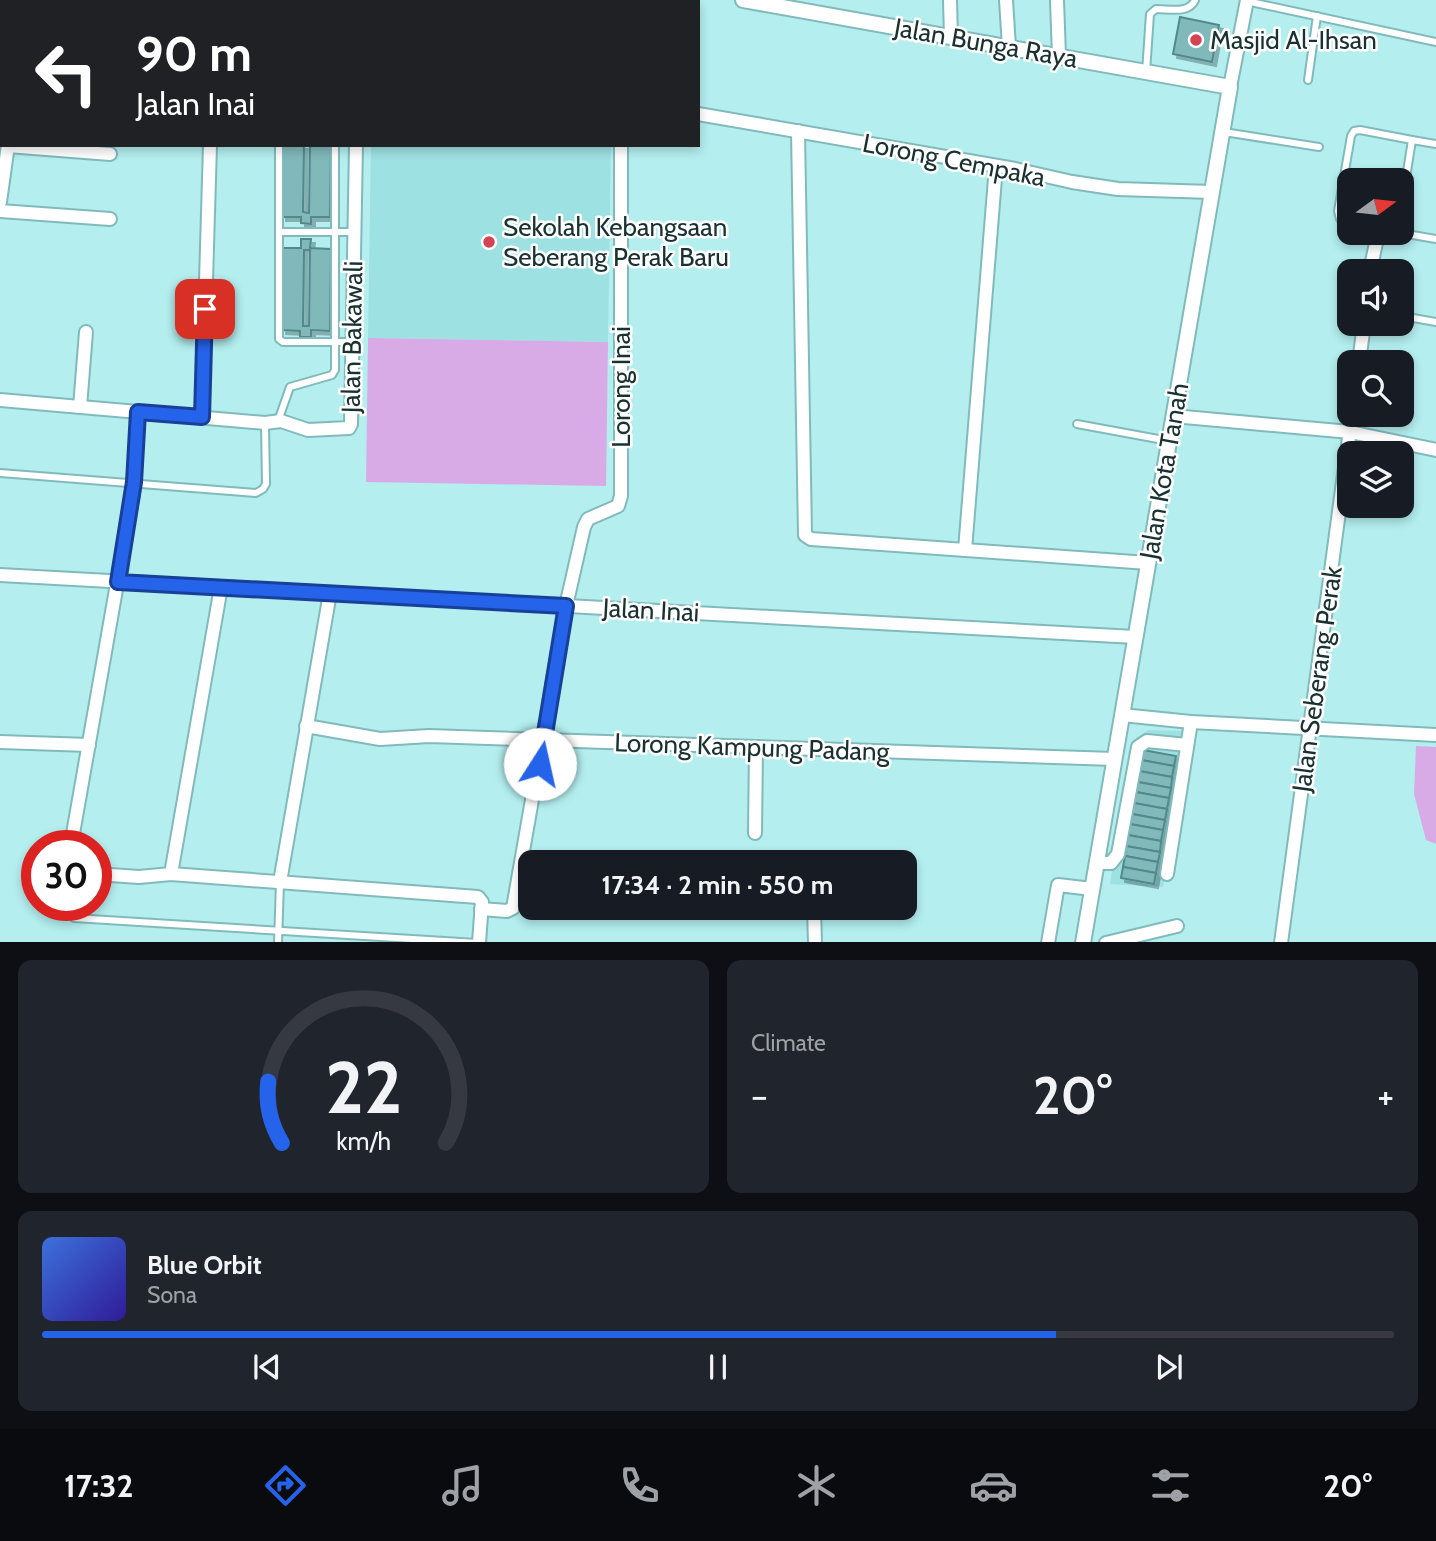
<!DOCTYPE html>
<html lang="en">
<head>
<meta charset="utf-8">
<style>
  :root { --surface:#171b24; --page:#20242c; --text:#f1f3f6; --muted:#9ea1a6; --line:#363941; --accent:#2563eb }
  body { margin:0; font-family:Cabin,sans-serif; background:var(--page); color:var(--text); height:100vh; display:flex; flex-direction:column; font-size:26px; white-space:nowrap }
  * { box-sizing:border-box; margin:0 }
  p { font-size:23px; color:var(--muted) }
  .icon { flex:none; width:38px; height:38px; fill:none; stroke:currentColor; stroke-width:2; stroke-linecap:round; stroke-linejoin:round }
  .map { position:relative; height:942px; overflow:hidden }
  .panel { display:flex; flex-direction:column; gap:18px; padding:18px; background:#0d0f14; flex:1 }
  .panel>* { flex:none }
  .banner { position:absolute; left:0px; top:0px; width:700px; height:147px; box-shadow:0 4px 10px #0003; background:#202124; color:#fff; overflow:hidden }
  .needle { width:46px; rotate:75deg }
  .buttons { position:absolute; left:1337px; top:168px; display:grid; gap:14px }
  .buttons a { display:grid; place-items:center; width:77px; height:77px; border-radius:14px; background:var(--surface); box-shadow:0 4px 10px #0003; font-size:35px }
  .speed { position:absolute; left:21px; top:830px; display:flex; gap:14px; font-size:35px; font-weight:700; text-align:center }
  .speed>* { display:grid; place-content:center; width:91px; height:91px; border-radius:50%; background:var(--surface); box-shadow:0 4px 10px #0003; line-height:1 }
  .speed .limit { border:10px solid #d22; background:#fff; color:#111 }
  .pin { position:absolute; display:grid; place-items:center; width:60px; height:60px; color:#fff; margin:-30px; border-radius:14px; box-shadow:0 4px 10px #0006 }
  .me { position:absolute; width:77px; margin:-38px; rotate:10deg; stroke-linejoin:round; filter:drop-shadow(0 0 5px #0008) }
  .turn { display:flex; align-items:center; gap:24px; height:147px; padding:0 21px; font-size:32px }
  .turn .icon { width:91px; height:91px; stroke-width:2.5 }
  .turn b { display:block; font-size:49px; line-height:60px }
  .big { font-size:52px; font-weight:800; line-height:1.1 }
  .panel .tile { flex:1; display:flex; flex-direction:column; justify-content:center; gap:10px; min-width:0; padding:0 24px; border-radius:14px; background:var(--page) }
  .panel .dial { align-items:center; gap:0 }
  .dial svg { height:182px; overflow:visible; fill:none; stroke:var(--line); stroke-width:7; stroke-linecap:round; text-anchor:middle }
  .dial text { fill:var(--text); stroke:none }
  .song { display:flex; align-items:center; gap:21px }
  .cover { width:84px; height:84px; border-radius:10px; background:linear-gradient(135deg,hsl(220 70% 55%),hsl(250 70% 35%)) }
  .played { height:7px; border-radius:4px; background:linear-gradient(90deg,var(--accent) 75%,var(--line) 75%) }
  .keys { display:flex; justify-content:space-around; direction:ltr }
  .heat { display:flex; justify-content:space-between; align-items:center; font-size:38px; direction:ltr }
  .panel .tiles { flex:1; display:grid; gap:18px; grid-template-columns:1fr 1fr }
  .tile:last-child { grid-column:span 2 }
  .trip { position:absolute; left:518px; top:850px; width:399px; height:70px; border-radius:14px; background:var(--surface); box-shadow:0 4px 10px #0003; font-weight:800; line-height:70px; text-align:center }
  .menu { display:flex; height:112px; justify-content:space-around; align-items:center; background:#090b0e; color:var(--muted) }
  .menu .icon { width:49px; height:49px }
  .menu .active { color:var(--accent) }
  .menu b { font-size:32px; color:var(--text) }
  .map>svg:first-child { display:block }
</style>
</head>
<body>
<div class="map">
<svg width="1436" height="943" viewBox="0 0 1436 943">
  <defs>
    <filter id="shadow"><feDropShadow dx="4" dy="4" stdDeviation="0" flood-color="#0004"/></filter>
  </defs>
  <rect width="100%" height="100%" fill="#b4eeef"/>
  <g fill="#9ee1e3">
    <path d="M371,145H611L608,342L368,338Z"/>
    <path d="M1148,730L1187,731L1163,887L1110,884L1131,742Z"/>
  </g>
  <g fill="#d8abe6">
    <path d="M368,338L608,342L606,486L366,482Z"/>
    <path d="M1416,746L1436,747V844L1426,840L1414,794Z"/>
  </g>
  <g fill="#81b9bb" stroke="#52898a" stroke-width="2" fill-rule="evenodd" filter="url(#shadow)">
    <path d="M1180,17L1219,25L1212,62L1173,54Z"/>
    <path d="M283,145H304L303,212L309,213L310,145H331L330,217H311V224L301,223V217H282Z"/>
    <path d="M301,239H311L310,248L331,249L330,331L311,330V337H300V331L282,330L283,248H301ZM304,250H310L309,326H303Z"/>
    <path d="M1143,750L1176,756L1174,766L1141,760Z"/>
    <path d="M1141,760L1174,766L1172,777L1139,771Z"/>
    <path d="M1139,771L1172,777L1171,788L1138,782Z"/>
    <path d="M1138,782L1171,788L1169,798L1136,792Z"/>
    <path d="M1136,792L1169,798L1167,809L1134,803Z"/>
    <path d="M1134,803L1167,809L1165,820L1132,814Z"/>
    <path d="M1132,814L1165,820L1163,830L1130,824Z"/>
    <path d="M1130,824L1163,830L1161,841L1128,835Z"/>
    <path d="M1128,835L1161,841L1160,852L1126,846Z"/>
    <path d="M1126,846L1160,852L1158,862L1125,856Z"/>
    <path d="M1125,856L1158,862L1156,873L1123,867Z"/>
    <path d="M1123,867L1156,873L1154,884L1121,878Z"/>
  </g>
  <g fill="none" stroke-linecap="round" stroke-linejoin="round">
    <g stroke="#81babb" stroke-width="10">
      <g id="service">
        <path d="M1246,1L1436,42"/>
        <path d="M4,2V0"/>
        <path d="M0,29L2,17"/>
        <path d="M1146,72L1150,14L1156,9C1170,9 1189,14 1195,0"/>
        <path d="M1308,80L1317,16"/>
        <path d="M1224,132L1319,147"/>
        <path d="M1412,140L1436,144"/>
        <path d="M279,145V339L283,342H352"/>
        <path d="M1349,224L1340,219L1338,211L1351,136L1354,131L1360,130L1412,140L1402,203"/>
        <path d="M279,232H354"/>
        <path d="M1401,233L1436,239"/>
        <path d="M1402,316L1436,322"/>
        <path d="M278,421L290,387L332,375L335,370V145"/>
        <path d="M1077,424L1169,441"/>
        <path d="M0,473L256,493L263,489L266,484L265,424"/>
        <path d="M74,918L477,943"/>
        <path d="M278,943L280,882"/>
      </g>
    </g>
    <g stroke="#81babb" stroke-width="16">
      <g id="minor">
        <path d="M950,0L951,37"/>
        <path d="M1006,0L1009,47"/>
        <path d="M1057,0L1059,56"/>
        <path d="M29,2V0"/>
        <path d="M214,2V0"/>
        <path d="M351,2V0"/>
        <path d="M447,2V0"/>
        <path d="M546,2V0"/>
        <path d="M641,2V0"/>
        <path d="M1230,87L1247,0"/>
        <path d="M698,114L1015,169L1072,182L1118,189L1212,192"/>
        <path d="M798,131L805,535L811,539L1148,563"/>
        <path d="M8,146L110,154"/>
        <path d="M0,202L8,145"/>
        <path d="M0,211L110,219"/>
        <path d="M1370,271L1376,243"/>
        <path d="M1359,362L1364,324"/>
        <path d="M0,400L265,423L281,421L308,430L349,428L351,424L356,145"/>
        <path d="M80,407L86,332"/>
        <path d="M1173,416L1350,432L1436,450"/>
        <path d="M202,417L210,145"/>
        <path d="M965,550L996,166"/>
        <path d="M0,575L1135,637"/>
        <path d="M1122,715L1191,722L1436,735"/>
        <path d="M306,726L380,739L429,736L1114,759"/>
        <path d="M0,742L89,745"/>
        <path d="M755,833L756,747"/>
        <path d="M71,845L133,493L138,412"/>
        <path d="M1096,863H1111L1118,854L1138,747L1147,741L1187,745"/>
        <path d="M96,874L139,877L171,874L478,897L482,902L479,943"/>
        <path d="M171,874L221,587"/>
        <path d="M1167,874L1191,722"/>
        <path d="M280,882L330,593"/>
        <path d="M814,908L815,943"/>
        <path d="M481,909L507,911L513,908L566,606L584,527L588,519L618,506L621,496V145"/>
        <path d="M1048,943L1058,885L1092,889"/>
        <path d="M1106,943L1177,926"/>
        <path d="M1281,943L1352,415"/>
      </g>
    </g>
    <g stroke="#81babb" stroke-width="18">
      <path id="tertiary" d="M743,0L1230,87L1083,943"/>
    </g>
    <use href="#service" stroke="#fff" stroke-width="6"/>
    <use href="#minor" stroke="#fff" stroke-width="12"/>
    <use href="#tertiary" stroke="#fff" stroke-width="14"/>
  </g>
  <g fill="none" stroke-linecap="round" stroke-linejoin="round">
    <g stroke="#184099" stroke-width="18">
      <path id="route" d="M205,309L202,417L138,412L134,482L118,582L566,606L540,764"/>
    </g>
    <use href="#route" stroke="#2563eb" stroke-width="12"/>
  </g>
  <g fill="#d54455" stroke="#fff" stroke-width="2.5">
    <circle cx="1196" cy="40" r="7"/>
    <circle cx="489" cy="242" r="7"/>
  </g>
  <g text-anchor="middle" dominant-baseline="central" stroke-width="5" stroke-linejoin="round" paint-order="stroke">
    <g font-size="26" fill="#1a3131" stroke="#fff" text-anchor="start">
      <text x="1210" y="40">Masjid Al-Ihsan</text>
      <text x="503" y="227">Sekolah Kebangsaan<tspan x="503" dy="30">Seberang Perak Baru</tspan></text>
    </g>
    <g font-size="26" fill="#1a3131" stroke="#fff">
      <text transform="translate(986 43) rotate(10)">Jalan Bunga Raya</text>
      <text transform="translate(954 160) rotate(11)">Lorong Cempaka</text>
      <text transform="translate(352 337) rotate(-89)">Jalan Bakawali</text>
      <text transform="translate(621 387) rotate(-90)">Lorong Inai</text>
      <text transform="translate(1164 471) rotate(-80)">Jalan Kota Tanah</text>
      <text transform="translate(651 610) rotate(3)">Jalan Inai</text>
      <text transform="translate(1317 679) rotate(-82)">Jalan Seberang Perak</text>
      <text transform="translate(752 747) rotate(2)">Lorong Kampung Padang</text>
    </g>
  </g>
</svg>
<div class="buttons">
<a><svg class="needle" viewBox="-14 -14 28 28"><path d="M0-13l5 13h-10z" fill="#e53935"/><path d="M0 13l5-13h-10z" fill="#9ea1a6"/></svg></a>
<a><svg class="icon" aria-label="sound" viewBox="0 0 24 24"><path d="M4 9h4l5-4v14l-5-4H4zM17 9q2 3 0 6"/></svg></a>
<a><svg class="icon" aria-label="search" viewBox="0 0 24 24"><circle cx="10" cy="10" r="6"/><path d="M15 15l6 6"/></svg></a>
<a><svg class="icon" aria-label="layers" viewBox="0 0 24 24"><path d="M12 4l9 5-9 5-9-5zM3 14l9 5 9-5"/></svg></a>
</div>
<div class="speed"><div class="limit">30</div></div>
<div class="pin" style="left:205px;top:309px;background:#d93025"><svg class="icon" aria-label="arrive" viewBox="0 0 24 24"><path d="M6 21V4h12l-3 4 3 4H6"/></svg></div>
<svg class="me" style="left:540px;top:764px" viewBox="-20 -20 40 40"><circle r="19" fill="#fff"/><path d="M0-13L10 11 0 6-10 11z" fill="#2563eb"/></svg>
<div class="trip">17:34 · 2 min · 550 m</div>
<div class="banner">
<div class="turn"><svg class="icon" aria-label="left" viewBox="0 0 24 24"><path d="M17 20v-9H6M10 6l-5 5 5 5"/></svg><div><b>90 m</b>Jalan Inai</div></div>
</div>
</div>
<section class="panel">
<div class="tiles">
<div class="tile dial"><svg viewBox="0 0 100 80">
<path d="M14 69A42 42 0 1 1 86 69"/>
<path d="M14 69A42 42 0 0 1 8 42" stroke="#2563eb"/>
<text x="50" y="56" font-size="32" font-weight="700">22</text>
<text x="50" y="72" font-size="11">km/h</text>
</svg></div>
<div class="tile"><p>Climate</p>
<div class="heat"><a>−</a><b class="big">20°</b><a>+</a></div>
</div>
<div class="tile">
<div class="song"><i class="cover"></i><div><b>Blue Orbit</b><p>Sona</p></div></div>
<div class="played"></div>
<div class="keys"><svg class="icon" aria-label="previous" viewBox="0 0 24 24"><path d="M18 5L8 12l10 7zM5 5v14"/></svg><svg class="icon" aria-label="pause" viewBox="0 0 24 24"><path d="M8 5v14M16 5v14"/></svg><svg class="icon" aria-label="next" viewBox="0 0 24 24"><path d="M6 5l10 7-10 7zM19 5v14"/></svg></div>
</div>
</div>
</section>
<nav class="menu">
<b>17:32</b>
<svg class="icon active" aria-label="directions" viewBox="0 0 24 24"><path d="M12 3l9 9-9 9-9-9zM9 14v-3h6M13 9l2 2-2 2"/></svg>
<svg class="icon" aria-label="music" viewBox="0 0 24 24"><path d="M9 18V5l10-2v13"/><circle cx="6" cy="18" r="3"/><circle cx="16" cy="16" r="3"/></svg>
<svg class="icon" aria-label="phone" viewBox="0 0 24 24"><path d="M5 4h4l2 5-3 2q2 4 5 5l2-3 5 2v4C11 20 4 13 5 4z"/></svg>
<svg class="icon" aria-label="climate" viewBox="0 0 24 24"><path d="M12 3v18M4 7l16 10M4 17L20 7"/></svg>
<svg class="icon" aria-label="car" viewBox="0 0 24 24"><path d="M5 17H2v-5l4-1 3-4h7l3 4 3 1v5h-3M9 17h6M6 11h13"/><circle cx="7" cy="17" r="2"/><circle cx="17" cy="17" r="2"/></svg>
<svg class="icon" aria-label="filters" viewBox="0 0 24 24"><path d="M4 7h16M4 17h16"/><circle cx="9" cy="7" r="2"/><circle cx="15" cy="17" r="2"/></svg>
<b>20°</b>
</nav>
</body>
</html>
